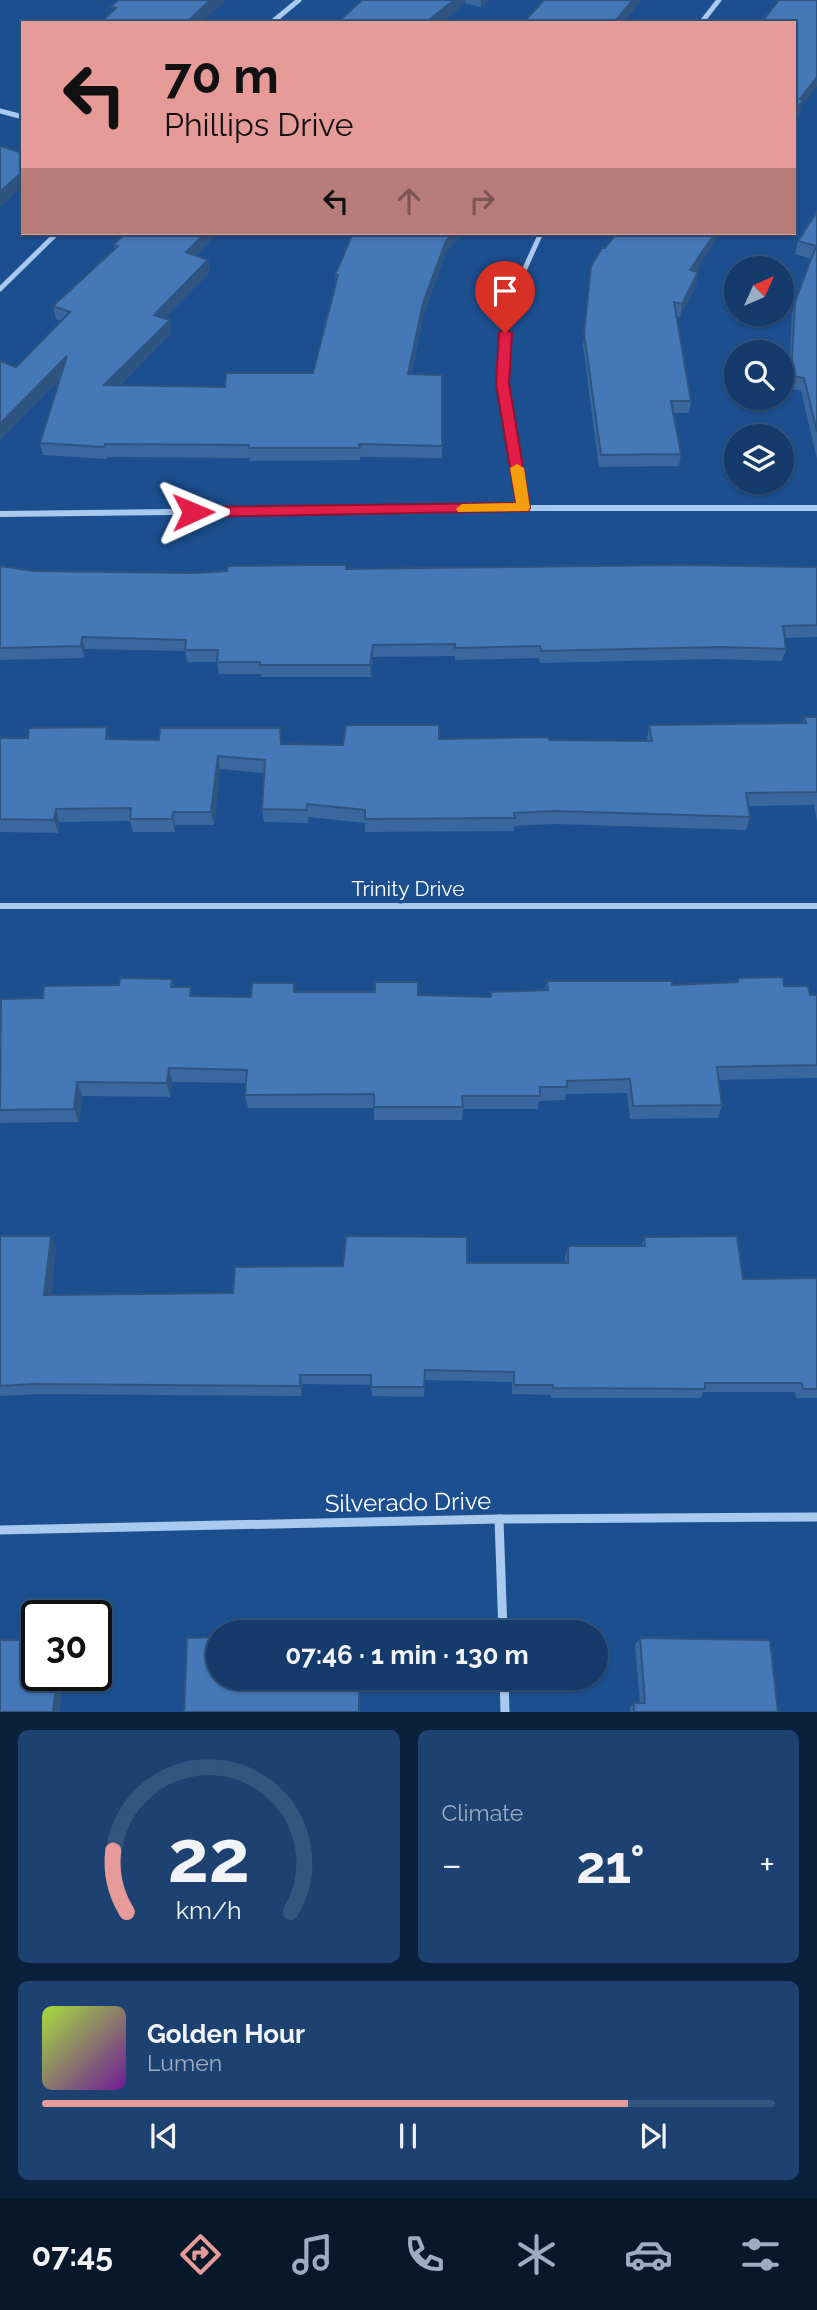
<!DOCTYPE html>
<html lang="en">
<head>
<meta charset="utf-8">
<style>
  :root { --surface:#143b6b; --page:#1d4271; --text:#f1f3f6; --muted:#9dadc1; --line:#33557e; --accent:#e69b98 }
  body { margin:0; font-family:Raleway,sans-serif; background:var(--page); color:var(--text); height:100vh; display:flex; flex-direction:column; font-size:26px; white-space:nowrap }
  * { box-sizing:border-box; margin:0 }
  p { font-size:23px; color:var(--muted) }
  .icon { flex:none; width:38px; height:38px; fill:none; stroke:currentColor; stroke-width:2; stroke-linecap:round; stroke-linejoin:round }
  .map { position:relative; height:1712px; overflow:hidden }
  .details { display:flex; flex-direction:column; gap:18px; padding:18px; background:#0b203b; flex:1 }
  .details>* { flex:none }
  .hud { position:absolute; left:21px; top:21px; width:775px; height:214px; border-radius:0px; box-shadow:0 2px 5px #0004,0 0 0 2px var(--line); background:#e69b98; color:#111; overflow:hidden }
  .needle { width:46px; rotate:45deg }
  .controls { position:absolute; left:724px; top:256px; display:grid; gap:14px }
  .controls a { display:grid; place-items:center; width:70px; height:70px; border-radius:50%; background:var(--surface); box-shadow:0 2px 5px #0004,0 0 0 2px var(--line); font-size:35px }
  .speed { position:absolute; left:21px; top:1600px; display:flex; gap:14px; font-size:35px; font-weight:700; text-align:center }
  .speed>* { display:grid; place-content:center; width:91px; height:91px; border-radius:50%; background:var(--surface); box-shadow:0 2px 5px #0004,0 0 0 2px var(--line); line-height:1 }
  .speed .limit { border:4px solid #111; border-radius:10px; background:#fff; color:#111 }
  .pin { position:absolute; display:grid; place-items:center; width:60px; height:60px; color:#fff; margin:-72px -30px; border-radius:50% 50% 50% 0; rotate:-45deg; box-shadow:0 0 7px #0007 }
  .pin .icon { rotate:45deg }
  .me { position:absolute; width:77px; margin:-38px; rotate:89deg; stroke-linejoin:round; filter:drop-shadow(0 0 5px #0008) }
  .turn { display:flex; align-items:center; gap:24px; height:147px; padding:0 28px; font-size:32px }
  .turn .icon { width:91px; height:91px; stroke-width:2.5 }
  .turn b { display:block; font-size:49px; line-height:60px }
  .lanes { display:flex; align-items:center; height:66px; padding:0 28px; background:#0003; justify-content:center; gap:35px; direction:ltr }
  .lanes .off { opacity:.35 }
  .big { font-size:52px; font-weight:700; line-height:1.1 }
  .details .card { flex:1; display:flex; flex-direction:column; justify-content:center; gap:10px; min-width:0; padding:0 24px; border-radius:10px; background:var(--page) }
  .details .dial { align-items:center; gap:0 }
  .dial svg { height:182px; overflow:visible; fill:none; stroke:var(--line); stroke-width:7; stroke-linecap:round; text-anchor:middle }
  .dial text { fill:var(--text); stroke:none }
  .song { display:flex; align-items:center; gap:21px }
  .cover { width:84px; height:84px; border-radius:10px; background:linear-gradient(135deg,hsl(80 70% 55%),hsl(280 70% 35%)) }
  .played { height:7px; border-radius:4px; background:linear-gradient(90deg,var(--accent) 80%,var(--line) 80%) }
  .keys { display:flex; justify-content:space-around; direction:ltr }
  .heat { display:flex; justify-content:space-between; align-items:center; font-size:38px; direction:ltr }
  .details .tiles { flex:1; display:grid; gap:18px; grid-template-columns:1fr 1fr }
  .card:last-child { grid-column:span 2 }
  .trip { position:absolute; left:206px; top:1620px; width:402px; height:70px; border-radius:35px; background:var(--surface); box-shadow:0 2px 5px #0004,0 0 0 2px var(--line); font-weight:700; line-height:70px; text-align:center }
  .dock { display:flex; height:112px; justify-content:space-around; align-items:center; background:#08182b; color:var(--muted) }
  .dock .icon { width:49px; height:49px }
  .dock .active { color:var(--accent) }
  .dock b { font-size:32px; color:var(--text) }
  .map>svg:first-child { display:block }
</style>
</head>
<body>
<div class="map">
<svg width="817" height="1712" viewBox="0 0 817 1712">
  <rect width="100%" height="100%" fill="#1b4f8f"/>
  <g fill="none" stroke-linecap="round" stroke-linejoin="round">
    <g stroke="#a9c9ee" stroke-width="5">
      <path d="M271,23L299,0"/>
      <path d="M701,23L719,0"/>
      <path d="M0,111L23,117"/>
      <path d="M0,289L57,233"/>
      <path d="M511,433L503,384L507,308L541,233"/>
    </g>
    <g stroke="#a9c9ee" stroke-width="6">
      <path d="M511,431L524,508"/>
      <path d="M0,514L524,508H817"/>
      <path d="M0,906H817"/>
    </g>
    <g stroke="#a9c9ee" stroke-width="9">
      <path d="M499,1519L503,1633"/>
      <path d="M0,1530L499,1519L817,1517"/>
      <path d="M504,1678L505,1712"/>
    </g>
  </g>
  <g fill="#3a679d">
    <path d="M362,0H489L481,7L465,3L441,23H337Z"/>
    <path d="M817,212V459L801,390L788,389L792,314L795,302L811,259L795,254L798,241Z"/>
    <path d="M126,233H218L196,256L208,260L210,272L165,318L171,333L119,386L225,387L313,373L336,286L335,275L446,253L423,316L411,375H442V458L360,457V460L250,461V458L107,457V459L43,455L40,443L60,379L0,440V361L16,367L61,321L56,319L53,306L115,248L114,244Z"/>
    <path d="M591,266L698,272L696,285L680,317L676,316L691,401L689,413H673L681,454L679,466L599,467L583,346Z"/>
    <path d="M0,566L34,571L194,573L347,569L817,567V637L784,638L786,649L782,661L717,659L540,663L539,658L455,660V656L373,657L371,677H261V674H219L217,662H187L185,651L85,649L84,658L0,660Z"/>
    <path d="M804,717H817V822L814,805L748,806L750,817L746,830L555,824L514,826V831L365,832V823L308,817V823L264,822L262,809L265,773L220,769L214,825H175V832H133L130,821L59,822L58,833L0,832V738L110,739L282,744L343,745L439,739L647,741L649,725L802,723Z"/>
    <path d="M738,978L784,986L810,995H817V1078L719,1080L722,1105L718,1118L630,1119L627,1093L566,1094L565,1100L539,1101L538,1109H463L462,1120H374V1108H248L245,1095L246,1083L172,1082L170,1097L82,1096L79,1122L0,1123V1003L43,998L119,985L172,979L174,987L193,996L251,997L294,983L295,992L490,997L491,992L545,990L547,981L672,985L736,982Z"/>
    <path d="M0,1236L56,1247L51,1295L233,1293L343,1266L467,1263H565V1257L568,1246H641L644,1237L743,1279L817,1278V1398H796L795,1392H703L701,1398H551V1395L512,1394V1382L425,1380L424,1397L372,1396L371,1385L302,1384V1396L39,1394L0,1396Z"/>
    <path d="M640,1638L778,1712H630V1708L634,1703H640L635,1645Z"/>
    <path d="M0,1640L83,1675L81,1692H62Z"/>
  </g>
  <g fill="#305480">
    <path d="M210,0H227L200,23H186Z"/>
    <path d="M454,0H465V3L440,23H425Z"/>
    <path d="M481,0H489L481,7Z"/>
    <path d="M633,0H642L623,23H613Z"/>
    <path d="M817,77V86L802,106L801,113L794,122V114L800,99Z"/>
    <path d="M23,171V186L0,207V192Z"/>
    <path d="M205,233H218L187,265L186,252Z"/>
    <path d="M453,233H463L446,253L423,316L408,387V374L423,303L446,241Z"/>
    <path d="M715,233H721L688,283L690,270Z"/>
    <path d="M208,260L210,272L156,327L154,315Z"/>
    <path d="M698,272L696,285L680,317L682,304Z"/>
    <path d="M170,320L171,333L107,398L104,385Z"/>
    <path d="M67,356L70,369L0,440V424Z"/>
    <path d="M82,637L85,649L84,658L81,646Z"/>
    <path d="M373,645V657L371,677L370,665Z"/>
    <path d="M107,727L110,741L106,739Z"/>
    <path d="M218,756L220,769L214,825L211,812Z"/>
    <path d="M56,809L59,822L58,833L54,820Z"/>
    <path d="M173,812L175,825V832L172,819Z"/>
    <path d="M169,1068L172,1082L170,1097L167,1083Z"/>
    <path d="M77,1082L82,1096L79,1122L74,1109Z"/>
    <path d="M51,1236L56,1247L50,1306L44,1295Z"/>
    <path d="M300,1375L302,1384V1396L300,1386Z"/>
    <path d="M77,1675H83L81,1692L75,1686Z"/>
    <path d="M56,1686L62,1692L60,1712H53Z"/>
  </g>
  <g fill="#4478b7" stroke="#305480" stroke-width="2">
    <path d="M118,0H210L186,23H100L116,8L110,7Z"/>
    <path d="M362,0H454L425,23H337Z"/>
    <path d="M544,0H633L613,23H523Z"/>
    <path d="M779,0H817V77L800,99L803,100L794,113V23H761Z"/>
    <path d="M0,146L23,153V171L0,192Z"/>
    <path d="M817,212V432L804,378L791,376L795,302L816,246L798,241Z"/>
    <path d="M126,233H205L186,252L208,260L154,315L170,320L104,385L225,387L226,373H313L338,275H335L353,233H453L446,241L423,303L408,374L442,375V446L359,444L360,448H249V445L105,444L104,447L40,443L67,356L0,424V361L16,367L70,312L53,306L118,246L114,244Z"/>
    <path d="M617,233H715L690,270L698,272L682,304L674,302L691,401H671L681,454L601,455L584,333L591,266L602,248H605Z"/>
    <path d="M312,565H346V569L681,565L817,567V625L783,626L786,649L720,647L541,651L540,646L455,648V644L373,645L370,665H260V662H217L218,650H185L186,640L82,637L81,646L0,648V566L34,571L194,573L227,571L228,566Z"/>
    <path d="M804,717H817V792L746,793L750,817L556,811L514,813L515,818L365,819V810L307,804L306,810L262,809L265,760L218,756L211,812H173L172,819H130L131,808L56,809L54,820L0,819V738H28L29,728L107,727L106,739L159,740L160,728H280L281,744L343,745L346,725H439V739L547,737L550,740L652,741L649,725L806,723Z"/>
    <path d="M783,977L784,986H808L810,995H817V1065L717,1067L722,1105L633,1106L630,1079L567,1081V1087H540V1096H462L463,1107H374V1094L245,1095L247,1070L169,1068L167,1083L77,1082L74,1109L0,1110L1,999L43,998L44,986L119,985L120,978L172,979L171,987H191L190,996L251,997L252,983H294V992H375V982H418V995L491,997V992L548,990L547,981H672V985L738,982V978Z"/>
    <path d="M0,1236H51L44,1295L233,1293L235,1267L343,1266L346,1236L467,1237V1263H568V1246H645L644,1237L737,1236L743,1279L817,1278V1389H803L802,1383H705V1389L553,1388V1385H514V1372L425,1370L424,1387H371V1375H300V1386L33,1384L0,1386Z"/>
    <path d="M219,1637V1678H359V1712H184L187,1638Z"/>
    <path d="M640,1638L770,1640L778,1712H634V1703H645Z"/>
    <path d="M0,1640H37V1675H77L75,1686H56L53,1712H0Z"/>
  </g>
  <path fill="#e11d48" stroke="#92132f" stroke-width="2" d="M505,329L512,333L509,384L530,508L528,511L193,517L186,512L193,507L516,503L496,384L499,333Z"/>
  <path fill="#f59e0b" d="M517,464L524,468L530,508L528,511L458,512L456,509L462,504L516,503L510,468Z"/>
  <g text-anchor="middle" dominant-baseline="central" stroke-width="7" stroke-linejoin="round" paint-order="stroke">
    <g font-size="21" fill="#fff" stroke="#1b4f8f">
      <text x="408" y="888">Trinity Drive</text>
    </g>
    <g font-size="24" fill="#fff" stroke="#1b4f8f">
      <text transform="translate(408 1502) rotate(-1)">Silverado Drive</text>
    </g>
  </g>
</svg>
<div class="controls">
<a><svg class="needle" viewBox="-14 -14 28 28"><path d="M0-13l5 13h-10z" fill="#e53935"/><path d="M0 13l5-13h-10z" fill="#9dadc1"/></svg></a>
<a><svg class="icon" aria-label="search" viewBox="0 0 24 24"><circle cx="10" cy="10" r="6"/><path d="M15 15l6 6"/></svg></a>
<a><svg class="icon" aria-label="layers" viewBox="0 0 24 24"><path d="M12 4l9 5-9 5-9-5zM3 14l9 5 9-5"/></svg></a>
</div>
<div class="speed"><div class="limit">30</div></div>
<div class="pin" style="left:505px;top:333px;background:#d93025"><svg class="icon" aria-label="arrive" viewBox="0 0 24 24"><path d="M6 21V4h12l-3 4 3 4H6"/></svg></div>
<svg class="me" style="left:193px;top:512px" viewBox="-20 -20 40 40"><path d="M0-17L14 15 0 8-14 15z" fill="#e11d48" stroke="#fff" stroke-width="4"/></svg>
<div class="trip">07:46 · 1 min · 130 m</div>
<div class="hud">
<div class="turn"><svg class="icon" aria-label="left" viewBox="0 0 24 24"><path d="M17 20v-9H6M10 6l-5 5 5 5"/></svg><div><b>70 m</b>Phillips Drive</div></div>
<div class="lanes"><svg class="icon" aria-label="left" viewBox="0 0 24 24"><path d="M17 20v-9H6M10 6l-5 5 5 5"/></svg><svg class="icon off" aria-label="ahead" viewBox="0 0 24 24"><path d="M12 20V5M6 11l6-6 6 6"/></svg><svg class="icon off" aria-label="right" viewBox="0 0 24 24"><path d="M7 20v-9h11M14 6l5 5-5 5"/></svg></div>
</div>
</div>
<section class="details">
<div class="tiles">
<div class="card dial"><svg viewBox="0 0 100 80">
<path d="M14 69A42 42 0 1 1 86 69"/>
<path d="M14 69A42 42 0 0 1 8 42" stroke="#e69b98"/>
<text x="50" y="56" font-size="32" font-weight="700">22</text>
<text x="50" y="72" font-size="11">km/h</text>
</svg></div>
<div class="card"><p>Climate</p>
<div class="heat"><a>−</a><b class="big">21°</b><a>+</a></div>
</div>
<div class="card">
<div class="song"><i class="cover"></i><div><b>Golden Hour</b><p>Lumen</p></div></div>
<div class="played"></div>
<div class="keys"><svg class="icon" aria-label="previous" viewBox="0 0 24 24"><path d="M18 5L8 12l10 7zM5 5v14"/></svg><svg class="icon" aria-label="pause" viewBox="0 0 24 24"><path d="M8 5v14M16 5v14"/></svg><svg class="icon" aria-label="next" viewBox="0 0 24 24"><path d="M6 5l10 7-10 7zM19 5v14"/></svg></div>
</div>
</div>
</section>
<nav class="dock">
<b>07:45</b>
<svg class="icon active" aria-label="directions" viewBox="0 0 24 24"><path d="M12 3l9 9-9 9-9-9zM9 14v-3h6M13 9l2 2-2 2"/></svg>
<svg class="icon" aria-label="music" viewBox="0 0 24 24"><path d="M9 18V5l10-2v13"/><circle cx="6" cy="18" r="3"/><circle cx="16" cy="16" r="3"/></svg>
<svg class="icon" aria-label="phone" viewBox="0 0 24 24"><path d="M5 4h4l2 5-3 2q2 4 5 5l2-3 5 2v4C11 20 4 13 5 4z"/></svg>
<svg class="icon" aria-label="climate" viewBox="0 0 24 24"><path d="M12 3v18M4 7l16 10M4 17L20 7"/></svg>
<svg class="icon" aria-label="car" viewBox="0 0 24 24"><path d="M5 17H2v-5l4-1 3-4h7l3 4 3 1v5h-3M9 17h6M6 11h13"/><circle cx="7" cy="17" r="2"/><circle cx="17" cy="17" r="2"/></svg>
<svg class="icon" aria-label="filters" viewBox="0 0 24 24"><path d="M4 7h16M4 17h16"/><circle cx="9" cy="7" r="2"/><circle cx="15" cy="17" r="2"/></svg>
</nav>
</body>
</html>
